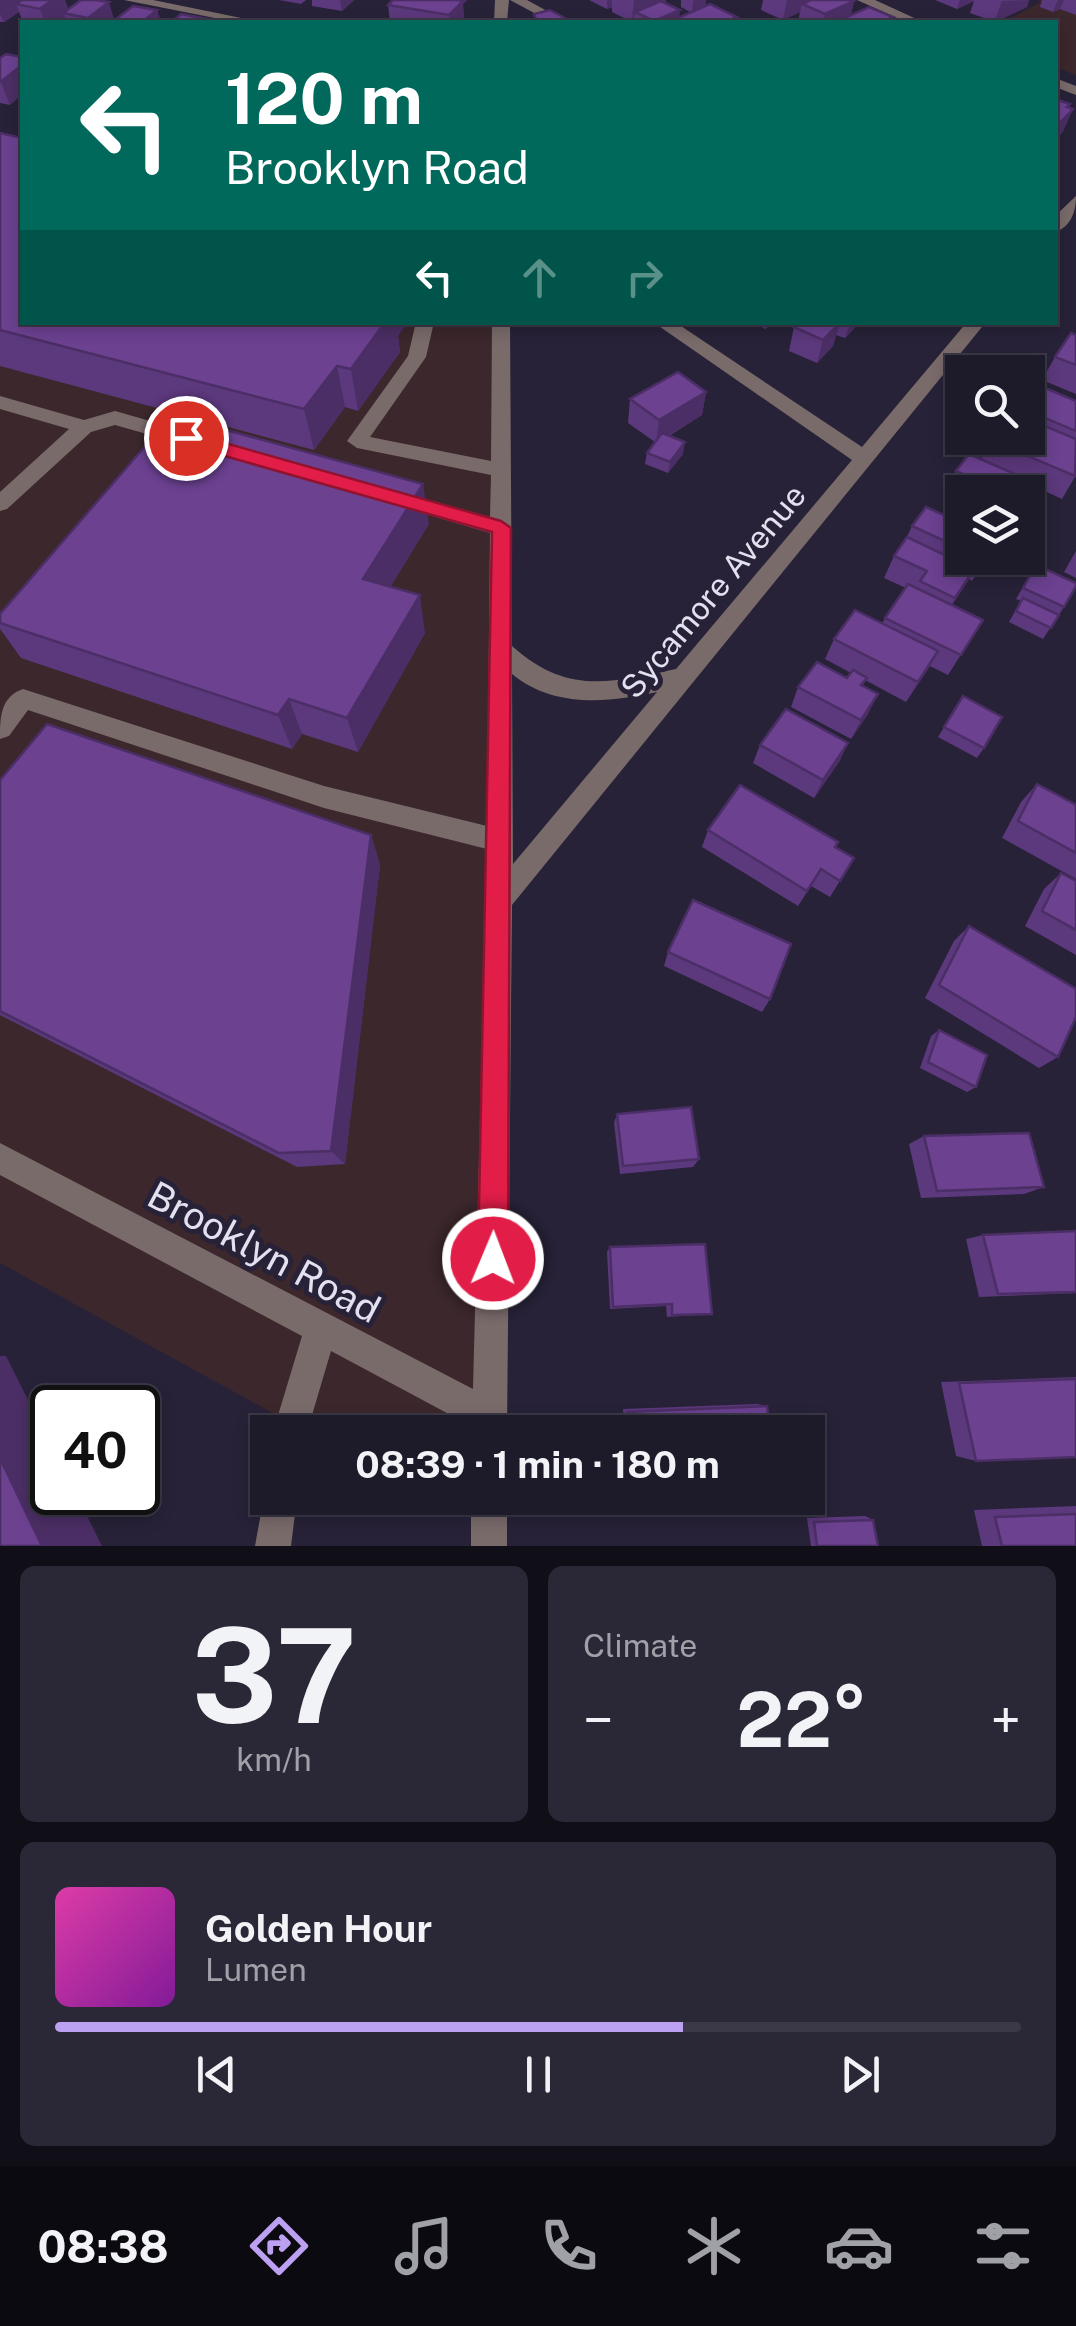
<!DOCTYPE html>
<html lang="en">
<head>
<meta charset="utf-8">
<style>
  :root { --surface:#1d1a2a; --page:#2a2736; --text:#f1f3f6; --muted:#a0a1a8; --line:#3b3847; --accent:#bca0f2 }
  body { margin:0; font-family:"Public Sans",sans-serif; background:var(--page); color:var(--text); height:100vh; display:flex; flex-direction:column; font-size:38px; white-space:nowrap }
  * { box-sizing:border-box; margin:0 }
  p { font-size:32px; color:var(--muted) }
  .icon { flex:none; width:55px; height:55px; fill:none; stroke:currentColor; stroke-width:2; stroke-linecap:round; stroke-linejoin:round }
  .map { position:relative; height:1546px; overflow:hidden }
  .sheet { display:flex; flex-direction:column; gap:20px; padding:20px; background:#100e17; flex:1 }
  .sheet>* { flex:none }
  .guide { position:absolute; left:20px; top:20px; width:1038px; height:305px; border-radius:0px; box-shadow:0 5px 15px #0003,0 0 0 2px var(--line); background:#00695c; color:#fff; overflow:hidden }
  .tools { position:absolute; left:945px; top:355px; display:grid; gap:20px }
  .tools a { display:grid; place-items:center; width:100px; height:100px; border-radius:0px; background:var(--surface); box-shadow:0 5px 15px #0003,0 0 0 2px var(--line); font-size:50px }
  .speed { position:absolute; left:30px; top:1385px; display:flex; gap:20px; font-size:50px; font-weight:700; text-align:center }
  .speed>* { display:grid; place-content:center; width:130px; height:130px; border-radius:50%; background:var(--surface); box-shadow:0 5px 15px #0003,0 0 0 2px var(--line); line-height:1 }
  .speed .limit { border:5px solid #111; border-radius:15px; background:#fff; color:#111 }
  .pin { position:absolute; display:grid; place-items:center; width:85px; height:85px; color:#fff; margin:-42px; border:5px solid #fff; border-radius:50%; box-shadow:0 2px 10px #0007 }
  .me { position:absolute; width:110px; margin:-55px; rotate:1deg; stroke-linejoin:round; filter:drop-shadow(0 0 8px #0008) }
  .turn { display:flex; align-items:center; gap:35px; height:210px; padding:0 40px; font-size:45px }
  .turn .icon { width:130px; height:130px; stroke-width:2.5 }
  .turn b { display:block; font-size:70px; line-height:85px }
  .lanes { display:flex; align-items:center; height:95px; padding:0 40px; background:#0003; justify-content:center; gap:50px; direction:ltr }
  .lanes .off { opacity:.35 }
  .big { font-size:75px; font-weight:700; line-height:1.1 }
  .sheet .widget { flex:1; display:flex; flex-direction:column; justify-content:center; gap:15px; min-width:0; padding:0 35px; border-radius:15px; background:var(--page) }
  .sheet .dial { align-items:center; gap:0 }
  .dial b { font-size:130px; line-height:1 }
  .song { display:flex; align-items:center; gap:30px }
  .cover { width:120px; height:120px; border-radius:15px; background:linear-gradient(135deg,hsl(320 70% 55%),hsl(290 70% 35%)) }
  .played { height:10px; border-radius:5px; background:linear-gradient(90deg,var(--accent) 65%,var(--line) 65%) }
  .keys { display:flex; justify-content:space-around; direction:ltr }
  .heat { display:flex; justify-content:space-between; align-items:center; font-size:55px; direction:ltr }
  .sheet .tiles { flex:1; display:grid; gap:20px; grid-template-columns:1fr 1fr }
  .widget:last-child { grid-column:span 2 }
  .trip { position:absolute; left:250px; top:1415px; width:575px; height:100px; border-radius:0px; background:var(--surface); box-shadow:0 5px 15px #0003,0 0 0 2px var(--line); font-weight:700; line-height:100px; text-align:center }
  .dock { display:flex; height:160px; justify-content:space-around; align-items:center; background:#0c0a11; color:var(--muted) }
  .dock .icon { width:70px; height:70px }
  .dock .active { color:var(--accent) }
  .dock b { font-size:45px; color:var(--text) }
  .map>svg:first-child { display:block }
</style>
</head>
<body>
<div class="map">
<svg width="1076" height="1546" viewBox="0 0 1076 1546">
  <rect width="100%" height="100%" fill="#272238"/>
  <g fill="#3b272c">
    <path d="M1038,0H1076V75L1055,67V22H1003L1041,2Z"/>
    <path d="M0,135L22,322L506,323L495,1432H307L0,1263Z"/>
  </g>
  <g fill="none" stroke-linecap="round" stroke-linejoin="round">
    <g fill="#7a6b6b" fill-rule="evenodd">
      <path d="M124,0H153L261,22H235Z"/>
      <path d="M495,0H509L507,22H494Z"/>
      <path d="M510,0H527L567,22H551Z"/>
      <path d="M857,0H875L923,22H906Z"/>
      <path d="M1055,78L1076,86V95L1055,87Z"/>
      <path d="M1076,196C1076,211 1071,227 1055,232V216Z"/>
      <path d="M416,322H434L426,357L370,437L491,461L492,322H510L512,646C567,695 609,683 676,669L852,460L653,322H675L862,447L967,322H986L512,905L507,1432H473V1427L331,1351L307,1432H273L302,1336L0,1175V1143L473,1389L487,849L324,808L28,710L9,736L0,739C0,718 0,697 23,689L324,786L487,826L490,533L388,503L385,498L395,491L490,517L491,475L357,448L347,441L408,356ZM512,674C553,708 608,703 657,692L513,864Z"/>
      <path d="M0,396L84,420L115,411L196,434L199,439L189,446L115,425L91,432L7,509L0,511V492L69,429L0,409Z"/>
      <path d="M266,1485L268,1498H297L291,1546H255Z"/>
      <rect x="471" y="1498" width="36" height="48"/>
    </g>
  </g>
  <g fill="#5c387c">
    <path d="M0,0H65L68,9L114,20L157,10L161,22H67L66,19L60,22H23L19,12L4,22H0Z"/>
    <path d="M279,0H306L301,4Z"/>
    <path d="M312,0H354L342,11L312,6Z"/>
    <path d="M393,0H467L463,4L464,22H390L388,5Z"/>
    <path d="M589,0H666V3L679,17L690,12L681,7V0H706L705,6L736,22H747H634V21L632,22L612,12V7L607,9Z"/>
    <path d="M763,0H852L854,1L851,15L892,22H798L800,12L783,20L761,10Z"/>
    <path d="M935,0H1029L1027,7L995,22L970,13L974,1L957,9Z"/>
    <path d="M1042,0H1076V15L1060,9L1053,12L1040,7Z"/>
    <path d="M0,58L10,105L0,103Z"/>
    <path d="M0,133L398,336L400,352L358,411L345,407L314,450L0,366Z"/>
    <path d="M754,322H776L765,329Z"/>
    <path d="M799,322H860L845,338L836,335L833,346L817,363L789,351L794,327Z"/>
    <path d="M1076,335V394L1042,380L1055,357Z"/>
    <path d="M1045,388L1076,401V475L1062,499L1038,488L1028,506V492H962V558H987L972,581L969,579L952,605L983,620L948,675L930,666L906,702L865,680L863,686L868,714L851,739L791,707L798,687L847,678L851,673L825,659L834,639L882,623L906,588L884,578L894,556L906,539L912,526L944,515L954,497L946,494L956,471L981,459L992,438H1028V413Z"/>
    <path d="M706,392L702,415L669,436L683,454L668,473L645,464L647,453L655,442L628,423L630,399Z"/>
    <path d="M429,524L390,587L425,633L358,752L302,734L292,749L21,658L0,629V614Z"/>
    <path d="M1076,551V578L1064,572Z"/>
    <path d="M1036,565L1064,607L1043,639L1009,622L1021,601L1016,599Z"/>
    <path d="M963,696L984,748L977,758L938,737Z"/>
    <path d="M848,743L839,762L814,798L753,763L760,745Z"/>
    <path d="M0,780L371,835L380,865L345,1164L297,1167L0,1015Z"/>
    <path d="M1037,784L1076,805V879L1002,838L1021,802Z"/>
    <path d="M708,830L836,847L854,858L830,897L811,886L798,906L702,847Z"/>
    <path d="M1061,873L1076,881V955L1025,926L1044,889Z"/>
    <path d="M969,926L1058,1057L1039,1068L925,998L954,941Z"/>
    <path d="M668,952L770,999L762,1012L664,966Z"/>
    <path d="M939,1030L976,1087L967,1092L920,1068L931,1036Z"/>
    <path d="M617,1114L699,1159L693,1167L620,1174L614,1123Z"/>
    <path d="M924,1136L1044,1187L1024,1194L921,1198L909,1144Z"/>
    <path d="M1076,1231V1293L979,1297L966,1239L983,1235Z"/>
    <path d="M610,1247L712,1314L667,1317L666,1306L610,1309L607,1252Z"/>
    <path d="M1076,1377V1457L976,1461L956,1456L941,1382Z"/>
    <path d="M757,1404L767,1406L770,1432H625L623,1409Z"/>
    <path d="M1076,1506V1546H982L974,1510Z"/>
    <path d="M865,1516L873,1520L878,1546H811L807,1518Z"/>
  </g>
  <g fill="#4b2e65">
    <path d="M0,0H23L16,4L19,12L4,22L0,14Z"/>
    <path d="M52,0H65L70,14L63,13L66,19L60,22H45L40,9Z"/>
    <path d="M340,0H354L342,11Z"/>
    <path d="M457,0H467L463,4L464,22H450L449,15Z"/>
    <path d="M607,0H612V7L607,9Z"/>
    <path d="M634,0H666V8L635,12L634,21L632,22Z"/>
    <path d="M696,0H706L705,7L692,13L693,1Z"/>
    <path d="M787,0H814L802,4L800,12L783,20Z"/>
    <path d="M960,0H974L957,9Z"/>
    <path d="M1029,0L1027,7L994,22L1002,1Z"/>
    <path d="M1058,0H1064L1060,9L1053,12Z"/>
    <path d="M854,1L849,22L840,20V22H823L825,14Z"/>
    <path d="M109,2L115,22H90L88,18Z"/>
    <path d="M157,10L161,22H142Z"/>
    <path d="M680,10L679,22L673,20L672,22H653L654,21Z"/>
    <path d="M22,65V95L10,105L1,82Z"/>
    <path d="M1070,104L1064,118L1073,109L1063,132L1055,141V128Z"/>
    <path d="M385,322H408L398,336L400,352L358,411L351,369Z"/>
    <path d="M766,322H776L765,329Z"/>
    <path d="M853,322H860L845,338L849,326Z"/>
    <path d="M840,323L833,346L817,363L823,340Z"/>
    <path d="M337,366L345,407L314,450L304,409Z"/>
    <path d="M706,392L702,415L656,443L659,420Z"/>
    <path d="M685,442L683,454L668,473L670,462Z"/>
    <path d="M423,484L429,524L372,617L363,579Z"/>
    <path d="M974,569L962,590L943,619L955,598Z"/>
    <path d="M420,595L425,633L358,752L347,718Z"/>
    <path d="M938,651L926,672L906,702L918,682Z"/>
    <path d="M878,694L868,714L851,739L861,720Z"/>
    <path d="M289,699L302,734L292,749L278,715Z"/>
    <path d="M848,743L839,762L814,798L823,780Z"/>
    <path d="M371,835L380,865L345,1164L331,1151Z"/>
    <path d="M0,1356H6L52,1448V1492H75L102,1546H42L0,1458Z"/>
  </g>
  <g fill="#6b4190" stroke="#4b2e65" stroke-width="2.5">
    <path d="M22,0H52L40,9L16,4Z"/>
    <path d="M81,0H96L109,2L88,18L63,13Z"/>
    <path d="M393,0H458L463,1L449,15L388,5Z"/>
    <path d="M811,0H852L854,1L825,14L802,4Z"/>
    <path d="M661,1L680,10L654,21L635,12Z"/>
    <path d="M710,4L737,17L724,22H679L673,20Z"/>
    <path d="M133,6L157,10L142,22H112Z"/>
    <path d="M869,7L893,17L882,22H845L840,20Z"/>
    <path d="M550,10L572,22H537L534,14Z"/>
    <path d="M181,14L208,19L204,22H171Z"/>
    <path d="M6,54L22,57L21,61H22V65L0,82V58Z"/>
    <path d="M1055,99L1070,104L1067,107L1073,109L1055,128Z"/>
    <path d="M0,133L22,138V322H385L351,369L337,366L304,409L0,330Z"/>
    <path d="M799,322H839L840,323L823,340L794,327Z"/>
    <path d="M1071,333L1076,335V365L1055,357Z"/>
    <path d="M678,372L706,392L659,420L630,399Z"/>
    <path d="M1045,388L1076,401V431L1028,411Z"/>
    <path d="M172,415L423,484L363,579L420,595L347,718L289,699L278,715L0,623V614Z"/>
    <path d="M1028,419L1076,439L1075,476L990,440L992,438H1028Z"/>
    <path d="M662,433L685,442L670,462L647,453Z"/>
    <path d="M969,454L1040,485L1028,502V492H1006L956,471Z"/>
    <path d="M964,483L986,492H962V513L948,506Z"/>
    <path d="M926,507L962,523V549L912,526Z"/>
    <path d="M907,537L974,569L955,598L920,581L927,571L894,556Z"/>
    <path d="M1036,565L1076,583V586L1064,607L1023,588Z"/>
    <path d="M908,584L983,620L961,655L885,618Z"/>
    <path d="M1023,598L1059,615L1051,628L1016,611Z"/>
    <path d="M855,610L938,651L918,682L834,639Z"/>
    <path d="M817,662L847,678L853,670L867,678L861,685L878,694L861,720L798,687Z"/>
    <path d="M963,696L1002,717L984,748L944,727Z"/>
    <path d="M786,709L848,743L823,780L760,745Z"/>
    <path d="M47,724L371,835L331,1151L279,1153L0,1011V780Z"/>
    <path d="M1037,784L1076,805V853L1018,821Z"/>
    <path d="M740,785L838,842L835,847L854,858L840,881L821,869L807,891L708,830Z"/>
    <path d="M1061,873L1076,881V930L1042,911Z"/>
    <path d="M693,900L791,944L770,999L668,952Z"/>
    <path d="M969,926L1076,989V1017L1058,1057L939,985Z"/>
    <path d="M939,1030L987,1055L976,1087L928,1062Z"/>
    <path d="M691,1107L699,1159L623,1166L617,1114Z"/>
    <path d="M1029,1133L1044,1187L937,1191L924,1136Z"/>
    <path d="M1076,1231V1292L998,1294L983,1235Z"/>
    <path d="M705,1244L712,1314L672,1315V1304L613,1307L610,1247Z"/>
    <path d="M1076,1379V1457L976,1461L959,1383Z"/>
    <path d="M767,1406L770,1432H629L627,1412Z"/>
    <path d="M0,1458L42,1546H0Z"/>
    <path d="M1076,1514V1546H1002L995,1517Z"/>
    <path d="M873,1520L878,1546H817L814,1522Z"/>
  </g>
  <path fill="#e11d48" stroke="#92132f" stroke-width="2.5" d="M186,432L501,521L511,528L508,1259L503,1269L493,1274L483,1269L478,1259L492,532L179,443V434Z"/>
  <g text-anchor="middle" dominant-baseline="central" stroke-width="10" stroke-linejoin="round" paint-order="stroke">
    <g font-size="32" fill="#e3e0ef" stroke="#272238">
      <text transform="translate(713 591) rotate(-50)">Sycamore Avenue</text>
    </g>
    <g font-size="38" fill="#e3e0ef" stroke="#272238">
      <text transform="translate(264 1252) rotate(28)">Brooklyn Road</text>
    </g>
  </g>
</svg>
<div class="tools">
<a><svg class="icon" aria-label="search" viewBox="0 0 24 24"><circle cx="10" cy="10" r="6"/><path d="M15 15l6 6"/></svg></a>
<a><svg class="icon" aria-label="layers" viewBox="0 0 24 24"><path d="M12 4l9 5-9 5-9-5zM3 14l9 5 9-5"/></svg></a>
</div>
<div class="speed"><div class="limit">40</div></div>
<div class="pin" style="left:186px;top:438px;background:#d93025"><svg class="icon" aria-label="arrive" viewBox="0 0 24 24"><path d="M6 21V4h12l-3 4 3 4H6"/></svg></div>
<svg class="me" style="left:493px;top:1259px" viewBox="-20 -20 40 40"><circle r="17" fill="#e11d48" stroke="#fff" stroke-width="3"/><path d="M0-11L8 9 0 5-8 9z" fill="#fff"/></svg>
<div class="trip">08:39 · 1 min · 180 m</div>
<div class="guide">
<div class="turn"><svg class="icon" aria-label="left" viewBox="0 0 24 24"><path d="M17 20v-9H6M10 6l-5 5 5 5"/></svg><div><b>120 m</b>Brooklyn Road</div></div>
<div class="lanes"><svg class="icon" aria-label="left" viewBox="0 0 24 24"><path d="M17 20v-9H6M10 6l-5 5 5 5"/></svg><svg class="icon off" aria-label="ahead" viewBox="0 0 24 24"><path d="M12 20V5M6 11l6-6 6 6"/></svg><svg class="icon off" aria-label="right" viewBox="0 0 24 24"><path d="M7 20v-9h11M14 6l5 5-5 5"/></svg></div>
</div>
</div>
<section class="sheet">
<div class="tiles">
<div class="widget dial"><b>37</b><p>km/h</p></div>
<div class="widget"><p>Climate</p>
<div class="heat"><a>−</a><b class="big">22°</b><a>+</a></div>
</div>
<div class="widget">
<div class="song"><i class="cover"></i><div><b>Golden Hour</b><p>Lumen</p></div></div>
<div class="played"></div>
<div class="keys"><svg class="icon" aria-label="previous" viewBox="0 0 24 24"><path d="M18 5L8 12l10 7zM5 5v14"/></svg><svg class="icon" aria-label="pause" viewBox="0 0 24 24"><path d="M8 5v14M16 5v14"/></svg><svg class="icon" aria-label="next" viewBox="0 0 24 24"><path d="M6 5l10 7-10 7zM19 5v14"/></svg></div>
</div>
</div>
</section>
<nav class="dock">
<b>08:38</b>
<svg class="icon active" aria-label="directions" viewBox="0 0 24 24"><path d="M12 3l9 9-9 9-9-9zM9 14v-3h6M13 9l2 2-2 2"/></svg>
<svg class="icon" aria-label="music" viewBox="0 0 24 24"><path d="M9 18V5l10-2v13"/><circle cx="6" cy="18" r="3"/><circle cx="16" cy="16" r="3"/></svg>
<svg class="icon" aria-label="phone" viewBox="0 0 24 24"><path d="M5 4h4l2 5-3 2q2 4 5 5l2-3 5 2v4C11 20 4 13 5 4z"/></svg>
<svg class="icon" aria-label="climate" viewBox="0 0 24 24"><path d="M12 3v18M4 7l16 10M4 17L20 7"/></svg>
<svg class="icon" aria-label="car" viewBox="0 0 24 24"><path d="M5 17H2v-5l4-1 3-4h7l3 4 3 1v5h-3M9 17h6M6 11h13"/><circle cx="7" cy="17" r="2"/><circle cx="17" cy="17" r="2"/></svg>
<svg class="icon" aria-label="filters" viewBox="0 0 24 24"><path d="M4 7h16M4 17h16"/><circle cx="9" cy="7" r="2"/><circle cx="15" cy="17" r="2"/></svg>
</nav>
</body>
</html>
